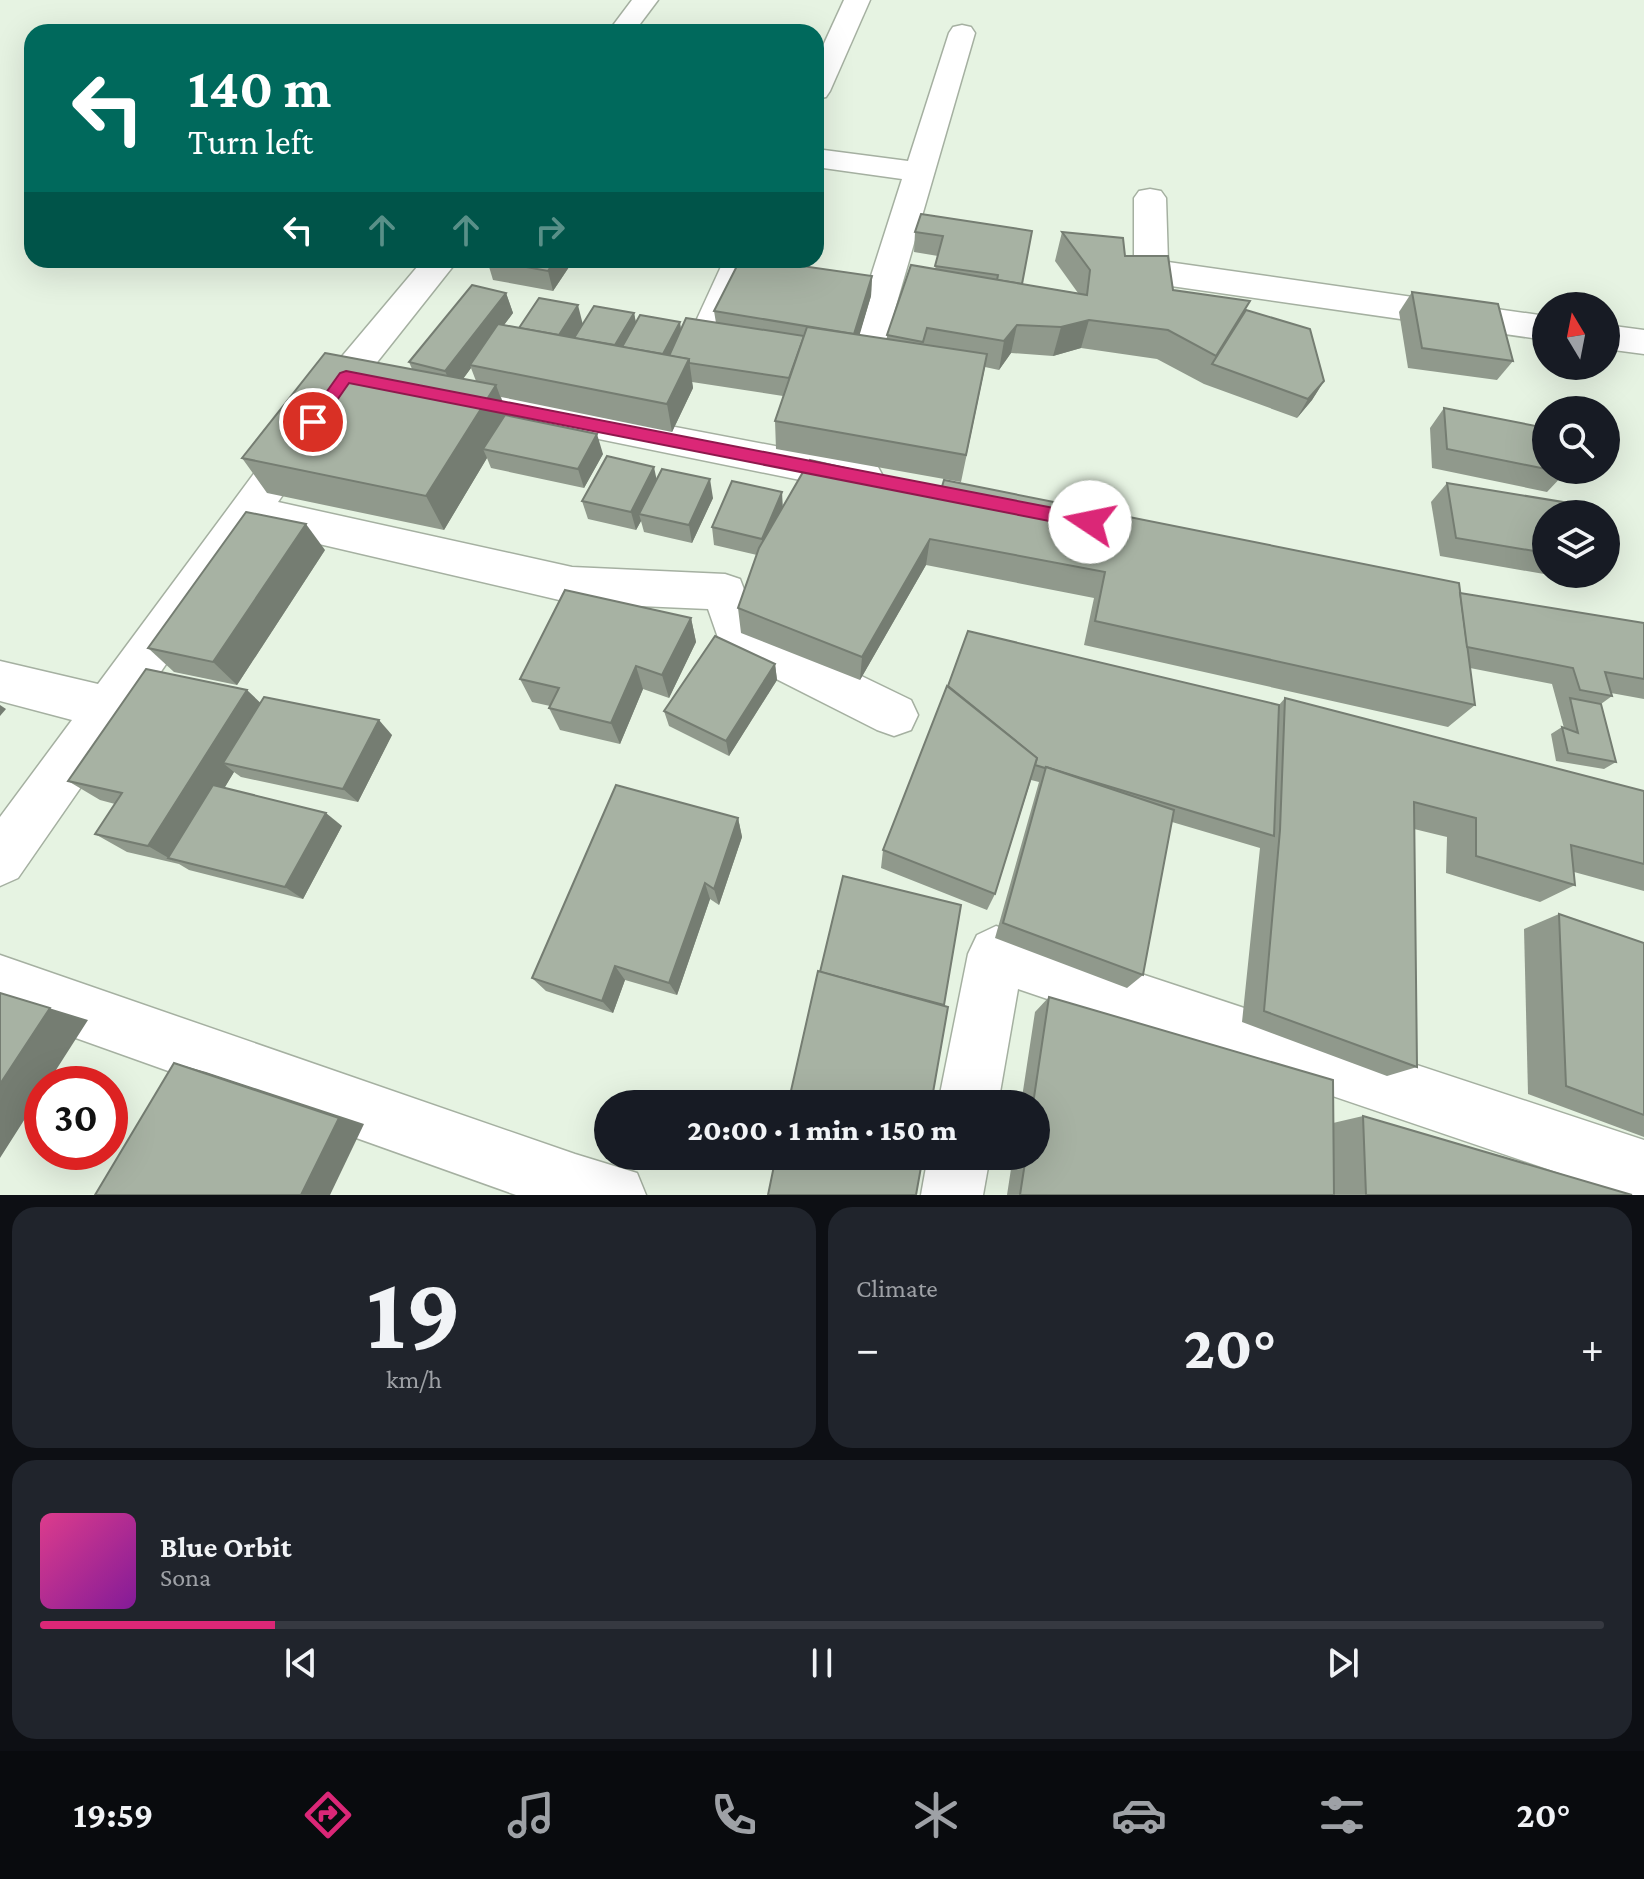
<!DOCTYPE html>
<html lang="en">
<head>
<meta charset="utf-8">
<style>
  :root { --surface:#171b24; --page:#20242c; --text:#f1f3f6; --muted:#9ea1a6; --line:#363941; --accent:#db2777 }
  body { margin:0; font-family:"Crimson Pro",serif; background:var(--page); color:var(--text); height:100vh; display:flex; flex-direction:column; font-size:30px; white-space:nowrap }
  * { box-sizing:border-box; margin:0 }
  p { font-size:26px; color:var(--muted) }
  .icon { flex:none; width:44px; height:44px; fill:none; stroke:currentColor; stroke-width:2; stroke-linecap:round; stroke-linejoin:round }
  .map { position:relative; height:1195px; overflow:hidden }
  .details { display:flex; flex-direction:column; gap:12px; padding:12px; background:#0d0f14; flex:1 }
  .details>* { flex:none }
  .hud { position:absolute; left:24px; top:24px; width:800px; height:244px; border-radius:24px; box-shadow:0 8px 32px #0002; background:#00695c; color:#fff; overflow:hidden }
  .needle { width:52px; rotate:350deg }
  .buttons { position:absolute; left:1532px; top:292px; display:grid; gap:16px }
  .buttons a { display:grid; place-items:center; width:88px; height:88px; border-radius:50%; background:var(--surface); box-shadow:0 8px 32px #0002; font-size:40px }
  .speed { position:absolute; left:24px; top:1066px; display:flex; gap:16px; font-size:40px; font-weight:700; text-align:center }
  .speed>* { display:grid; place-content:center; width:104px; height:104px; border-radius:50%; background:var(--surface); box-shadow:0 8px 32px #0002; line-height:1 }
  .speed .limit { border:12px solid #d22; background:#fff; color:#111 }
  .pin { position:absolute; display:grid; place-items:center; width:68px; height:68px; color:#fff; margin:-34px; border:4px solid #fff; border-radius:50%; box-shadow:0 2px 8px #0007 }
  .me { position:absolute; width:88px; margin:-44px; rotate:281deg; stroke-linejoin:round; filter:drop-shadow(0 0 6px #0008) }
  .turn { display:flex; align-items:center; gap:28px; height:168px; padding:0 32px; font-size:36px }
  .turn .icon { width:104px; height:104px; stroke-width:2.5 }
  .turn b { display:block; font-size:56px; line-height:68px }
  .lanes { display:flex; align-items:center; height:76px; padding:0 32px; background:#0003; justify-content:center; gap:40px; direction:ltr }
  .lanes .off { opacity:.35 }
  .big { font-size:60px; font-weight:800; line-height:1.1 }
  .details .tile { flex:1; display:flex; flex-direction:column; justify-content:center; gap:12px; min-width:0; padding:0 28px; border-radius:24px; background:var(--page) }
  .details .dial { align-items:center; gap:0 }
  .dial b { font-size:104px; line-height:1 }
  .song { display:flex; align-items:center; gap:24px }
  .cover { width:96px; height:96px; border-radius:12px; background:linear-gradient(135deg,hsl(330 70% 55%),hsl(290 70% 35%)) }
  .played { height:8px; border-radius:4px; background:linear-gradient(90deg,var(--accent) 15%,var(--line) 15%) }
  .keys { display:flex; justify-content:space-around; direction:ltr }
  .heat { display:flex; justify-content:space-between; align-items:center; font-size:44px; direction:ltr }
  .details .tiles { flex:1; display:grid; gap:12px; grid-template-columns:1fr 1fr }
  .tile:last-child { grid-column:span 2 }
  .trip { position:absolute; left:594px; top:1090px; width:456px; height:80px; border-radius:40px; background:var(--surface); box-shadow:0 8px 32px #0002; font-weight:800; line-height:80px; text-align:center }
  .menu { display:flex; height:128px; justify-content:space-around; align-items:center; background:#090b0e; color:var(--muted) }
  .menu .icon { width:56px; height:56px }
  .menu .current { color:var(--accent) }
  .menu b { font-size:36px; color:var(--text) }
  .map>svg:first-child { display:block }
</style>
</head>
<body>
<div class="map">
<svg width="1644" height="1195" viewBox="0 0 1644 1195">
  <rect width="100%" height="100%" fill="#e6f3e2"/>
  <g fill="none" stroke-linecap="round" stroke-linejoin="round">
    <g stroke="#a5b0a1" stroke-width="3">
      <g id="street">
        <path d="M632,0H658L634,32H608Z"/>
        <path d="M844,0H870L830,91L826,97L816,99V61Z"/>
        <path d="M962,25L971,27L975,33L882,354L877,363L864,366L851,363L846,354L902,179L816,167V149L908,161L949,33L953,27Z"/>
        <path d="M1150,189L1161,191L1166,198L1168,262L1546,316V340L1171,286L1139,276L1134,268V198L1139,191Z"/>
        <path d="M423,260H458L359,385L278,502L572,567L725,574L740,579L758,626L911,700L918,715L911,730L894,736L877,730L723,652L708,609L572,603L259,530L18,878L0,886V817L72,720L0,701V661L98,684L333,367Z"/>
        <path d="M724,260H758L727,332L722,341L709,344L696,341L691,332Z"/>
        <path d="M1606,325L1644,330V354L1606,349Z"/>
        <path d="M445,383L864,463L878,467L884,478L878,489L864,493L432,405L426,396L432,387Z"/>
        <path d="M996,926L1644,1140V1195H1624L1018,989L998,1104H938L968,954L977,935Z"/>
        <path d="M0,955L575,1154L637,1173L646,1195H516L0,1011Z"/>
        <path d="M928,1156H990L983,1195H921Z"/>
      </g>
    </g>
    <use href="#street" fill="#fff" fill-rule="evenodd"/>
  </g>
  <g fill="#90998c" fill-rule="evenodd">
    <path d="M921,214L1022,284L1078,293L1055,261L1062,232L1125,256L1173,290L1246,310L1324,381L1312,400L1297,418L1204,384L1157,359L1081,348L1053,356L1011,353L999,370L985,367L961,482L776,449L775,421L783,396L692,382L693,388L672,432L501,397L508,416L603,454L584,488L491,468L487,458L444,530L267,493L242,458L412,369L409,362L506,293L513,313L504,325L519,328L583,324L634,313L636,323L681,329L716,323L714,311L872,276L871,296L859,335L887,339V335L935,269L938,256L914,252L915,232ZM471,368L476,381L463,379Z"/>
    <path d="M487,260H567L569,267L553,291L493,280Z"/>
    <path d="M1412,292L1513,361L1497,380L1408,368L1399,312Z"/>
    <path d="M1444,408L1546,428V470H1564L1565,473L1547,492L1432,468L1430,428Z"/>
    <path d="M657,479L713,498L692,543L644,532L641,521L636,530L588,519L582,501Z"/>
    <path d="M1447,483L1546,514V572L1544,574L1440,556L1431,502Z"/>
    <path d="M941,490L1460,593L1644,623V699L1611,693L1612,696L1601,704L1616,762L1604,769L1556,761L1551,734L1562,727L1564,728L1552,684L1470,668L1475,705L1448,727L1084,645L1094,598L926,565L860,680L741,633L738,608L757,555L714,545L712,527L783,508Z"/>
    <path d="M325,550L237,685L174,672L148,648Z"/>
    <path d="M691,618L696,642L669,698L643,689L620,744L560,730L549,708L550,706L532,702L520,679Z"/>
    <path d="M775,664L777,680L729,756L669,726L664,711Z"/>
    <path d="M947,686L1279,705L1285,698L1644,791V891L1574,872L1575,885L1540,902L1446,873L1447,837L1414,829L1417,1067L1387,1076L1242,1022L1260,848L1172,822L1143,975L1127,988L995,938L1039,782L1031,780L995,894L987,910L881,868L883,850Z"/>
    <path d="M260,703L392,735L358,802L241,777L234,772L224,788L342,826L303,899L189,870L179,864L127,852L95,834L115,804L100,800L68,781Z"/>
    <path d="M738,818L742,837L719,905L710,899L677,995L625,980L613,1013L546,991L532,978Z"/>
    <path d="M1559,914L1644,943V1137L1528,1094L1524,929Z"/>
    <path d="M1049,997L1333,1123L1363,1116L1632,1195H1007L1013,1156H1036V1104H1021L1035,1012Z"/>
  </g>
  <g fill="#757d72">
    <path d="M555,260H567L569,267L553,291L548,271Z"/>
    <path d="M872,276L871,296L854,354V334Z"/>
    <path d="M506,293L513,313L473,366L470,365L471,368L454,391L445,371Z"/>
    <path d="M578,305L583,325L561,360L556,340Z"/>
    <path d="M634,313L638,333L620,351L613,349Z"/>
    <path d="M1089,320L1081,348L1053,356L1061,327Z"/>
    <path d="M680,322L683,342L669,369L661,359Z"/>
    <path d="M1017,325L1011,353L999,370L1004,341Z"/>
    <path d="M689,359L693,388L672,432L667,404Z"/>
    <path d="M1324,381L1312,400L1297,418L1308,399Z"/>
    <path d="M496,385L509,420L483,449L487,458L444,530L426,496Z"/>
    <path d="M597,434L603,454L584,488L578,469Z"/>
    <path d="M654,467L658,486L639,514L641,521L636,530L631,512Z"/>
    <path d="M710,479L713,498L692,543L689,525Z"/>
    <path d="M782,492L783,510L764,557L762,539Z"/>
    <path d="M306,524L325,550L237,685L213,662Z"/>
    <path d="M930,539L926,565L860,680L862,657Z"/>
    <path d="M691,618L696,642L669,698L662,675Z"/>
    <path d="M775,664L777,680L729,756L726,741Z"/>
    <path d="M636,666L643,689L620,744L611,723Z"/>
    <path d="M247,690L270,712L223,763L234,772L181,861L168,858L179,864L148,846Z"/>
    <path d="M0,705L6,709L0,716Z"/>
    <path d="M379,720L392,735L358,802L343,789Z"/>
    <path d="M326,813L342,826L303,899L285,887Z"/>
    <path d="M738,818L742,837L719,905L714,889Z"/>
    <path d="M705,883L710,899L677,995L669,983Z"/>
    <path d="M615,966L625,980L613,1013L602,1001Z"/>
    <path d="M0,993L88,1020L47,1084H42V1092L0,1158Z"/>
    <path d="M174,1063L206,1072L364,1124L330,1195H301Z"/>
  </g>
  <g fill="#a7b2a3" stroke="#757d72" stroke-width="2">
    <path d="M921,214L1032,231L1022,284L997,280L998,275L935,266L943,236L915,232Z"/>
    <path d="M1062,232L1123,238L1125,256H1168L1173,290L1250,301L1216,356L1168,330L1089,320L1061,327L1017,325L1004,341L927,328L923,342L887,335L911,265L1087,295L1090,270Z"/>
    <path d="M488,260H555L548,271Z"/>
    <path d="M740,260H760L872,276L854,334L714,311Z"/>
    <path d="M472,285L506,293L445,371L409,362Z"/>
    <path d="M1412,292L1498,304L1513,361L1422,348Z"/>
    <path d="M539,298L578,305L559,335L519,328Z"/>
    <path d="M594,306L634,313L615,345L574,338Z"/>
    <path d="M1246,310L1310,329L1324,381L1308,399L1212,364Z"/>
    <path d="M640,315L680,322L663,354L622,347Z"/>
    <path d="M686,318L804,336L789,378L689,363V359L669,356Z"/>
    <path d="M498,324L689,359L667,404L470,365Z"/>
    <path d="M807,327L987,354L966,455L775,421Z"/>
    <path d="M325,353L496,385L426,496L242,458Z"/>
    <path d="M1444,408L1546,428V469L1447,449Z"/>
    <path d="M505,415L597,434L578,469L483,449Z"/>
    <path d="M607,456L654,467L631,512L582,501Z"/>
    <path d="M810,460L941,490L944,480L1459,583L1475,705L1095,621L1105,572L930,539L862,657L738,608L759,548Z"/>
    <path d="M662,469L710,479L689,525L639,514Z"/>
    <path d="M732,481L782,492L762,539L712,527Z"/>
    <path d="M1447,483L1575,504L1578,514H1546V553L1456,538Z"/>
    <path d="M246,512L306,524L213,662L148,648Z"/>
    <path d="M565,590L691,618L662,675L636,666L611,723L549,708L559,688L520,679Z"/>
    <path d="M1460,593L1644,623V679L1605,672L1612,696L1580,690L1573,668L1467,647Z"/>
    <path d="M968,631L1279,705L1274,836L1081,778L1046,767L1045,768L1035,765L1037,758L948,686Z"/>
    <path d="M715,636L775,664L726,741L664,711Z"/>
    <path d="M146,669L247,690L148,846L95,834L122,793L68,781Z"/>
    <path d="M947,686L1037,758L995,894L883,850Z"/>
    <path d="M264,697L379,720L343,789L223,763Z"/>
    <path d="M1285,698L1644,791V864L1571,845L1575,885L1476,856V818L1414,802L1417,1067L1264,1011L1280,830Z"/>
    <path d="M1570,698L1601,704L1616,762L1568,753L1562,727L1578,733Z"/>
    <path d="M1046,767L1174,810L1143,975L1003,923Z"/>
    <path d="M213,785L326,813L285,887L168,858Z"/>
    <path d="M616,785L738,818L714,889L705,883L669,983L615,966L602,1001L532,978Z"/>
    <path d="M843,876L961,905L944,1005L820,972Z"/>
    <path d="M1559,914L1644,943V1115L1566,1086Z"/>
    <path d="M818,971L948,1007L931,1104H788Z"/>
    <path d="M0,993L50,1008L0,1084Z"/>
    <path d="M1049,997L1333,1080L1334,1195H1020L1026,1156H1036V1104H1033Z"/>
    <path d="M174,1063L339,1118L301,1195H95Z"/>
    <path d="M1363,1116L1632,1195H1366Z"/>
    <path d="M776,1156H923L916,1195H768Z"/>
  </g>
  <path fill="#db2777" stroke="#8e194d" stroke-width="2" d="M346,371L1090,515L1099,522L1090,529L349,383L319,426H308V418L340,373Z"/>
</svg>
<div class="buttons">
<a><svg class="needle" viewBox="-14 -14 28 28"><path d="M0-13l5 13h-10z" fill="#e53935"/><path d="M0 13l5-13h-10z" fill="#9ea1a6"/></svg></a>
<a><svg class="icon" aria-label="search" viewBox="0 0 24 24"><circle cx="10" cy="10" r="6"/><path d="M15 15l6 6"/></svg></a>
<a><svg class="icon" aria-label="layers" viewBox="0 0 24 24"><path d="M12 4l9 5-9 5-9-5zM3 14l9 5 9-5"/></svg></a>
</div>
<div class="speed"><div class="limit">30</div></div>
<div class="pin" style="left:313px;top:422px;background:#d93025"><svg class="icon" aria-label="arrive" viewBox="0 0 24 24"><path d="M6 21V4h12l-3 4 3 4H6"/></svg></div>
<svg class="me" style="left:1090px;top:522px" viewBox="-20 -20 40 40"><circle r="19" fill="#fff"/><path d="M0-13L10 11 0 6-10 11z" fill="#db2777"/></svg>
<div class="trip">20:00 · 1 min · 150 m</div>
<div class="hud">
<div class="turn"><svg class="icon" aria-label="left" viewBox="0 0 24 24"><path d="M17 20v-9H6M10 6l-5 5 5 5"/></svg><div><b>140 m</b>Turn left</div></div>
<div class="lanes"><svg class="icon" aria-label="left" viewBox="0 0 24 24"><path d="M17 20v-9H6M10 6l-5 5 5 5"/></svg><svg class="icon off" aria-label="ahead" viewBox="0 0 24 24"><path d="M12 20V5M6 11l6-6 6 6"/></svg><svg class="icon off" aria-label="ahead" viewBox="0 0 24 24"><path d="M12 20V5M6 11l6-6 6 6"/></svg><svg class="icon off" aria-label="right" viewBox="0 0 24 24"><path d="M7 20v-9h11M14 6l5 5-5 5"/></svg></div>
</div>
</div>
<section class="details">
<div class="tiles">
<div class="tile dial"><b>19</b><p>km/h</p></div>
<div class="tile"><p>Climate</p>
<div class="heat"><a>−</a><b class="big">20°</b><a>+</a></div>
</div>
<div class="tile">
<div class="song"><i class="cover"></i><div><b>Blue Orbit</b><p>Sona</p></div></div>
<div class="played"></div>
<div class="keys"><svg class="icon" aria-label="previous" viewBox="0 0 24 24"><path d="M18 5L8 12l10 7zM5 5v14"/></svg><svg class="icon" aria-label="pause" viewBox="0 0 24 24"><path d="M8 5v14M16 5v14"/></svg><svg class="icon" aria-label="next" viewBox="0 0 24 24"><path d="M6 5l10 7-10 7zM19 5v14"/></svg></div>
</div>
</div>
</section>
<nav class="menu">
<b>19:59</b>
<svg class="icon current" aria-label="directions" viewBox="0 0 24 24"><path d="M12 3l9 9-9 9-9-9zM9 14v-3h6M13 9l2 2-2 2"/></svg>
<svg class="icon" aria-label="music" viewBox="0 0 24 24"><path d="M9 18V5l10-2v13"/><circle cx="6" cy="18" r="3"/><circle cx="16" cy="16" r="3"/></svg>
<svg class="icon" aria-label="phone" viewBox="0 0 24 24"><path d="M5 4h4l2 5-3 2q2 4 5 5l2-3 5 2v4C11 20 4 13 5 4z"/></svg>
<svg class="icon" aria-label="climate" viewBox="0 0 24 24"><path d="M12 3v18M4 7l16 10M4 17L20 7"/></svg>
<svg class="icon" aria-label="car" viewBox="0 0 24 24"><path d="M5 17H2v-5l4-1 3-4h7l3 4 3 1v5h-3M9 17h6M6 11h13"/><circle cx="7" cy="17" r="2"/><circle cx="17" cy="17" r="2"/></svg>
<svg class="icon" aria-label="filters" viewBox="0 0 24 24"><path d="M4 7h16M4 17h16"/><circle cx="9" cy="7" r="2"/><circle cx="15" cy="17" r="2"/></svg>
<b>20°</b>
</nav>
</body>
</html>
